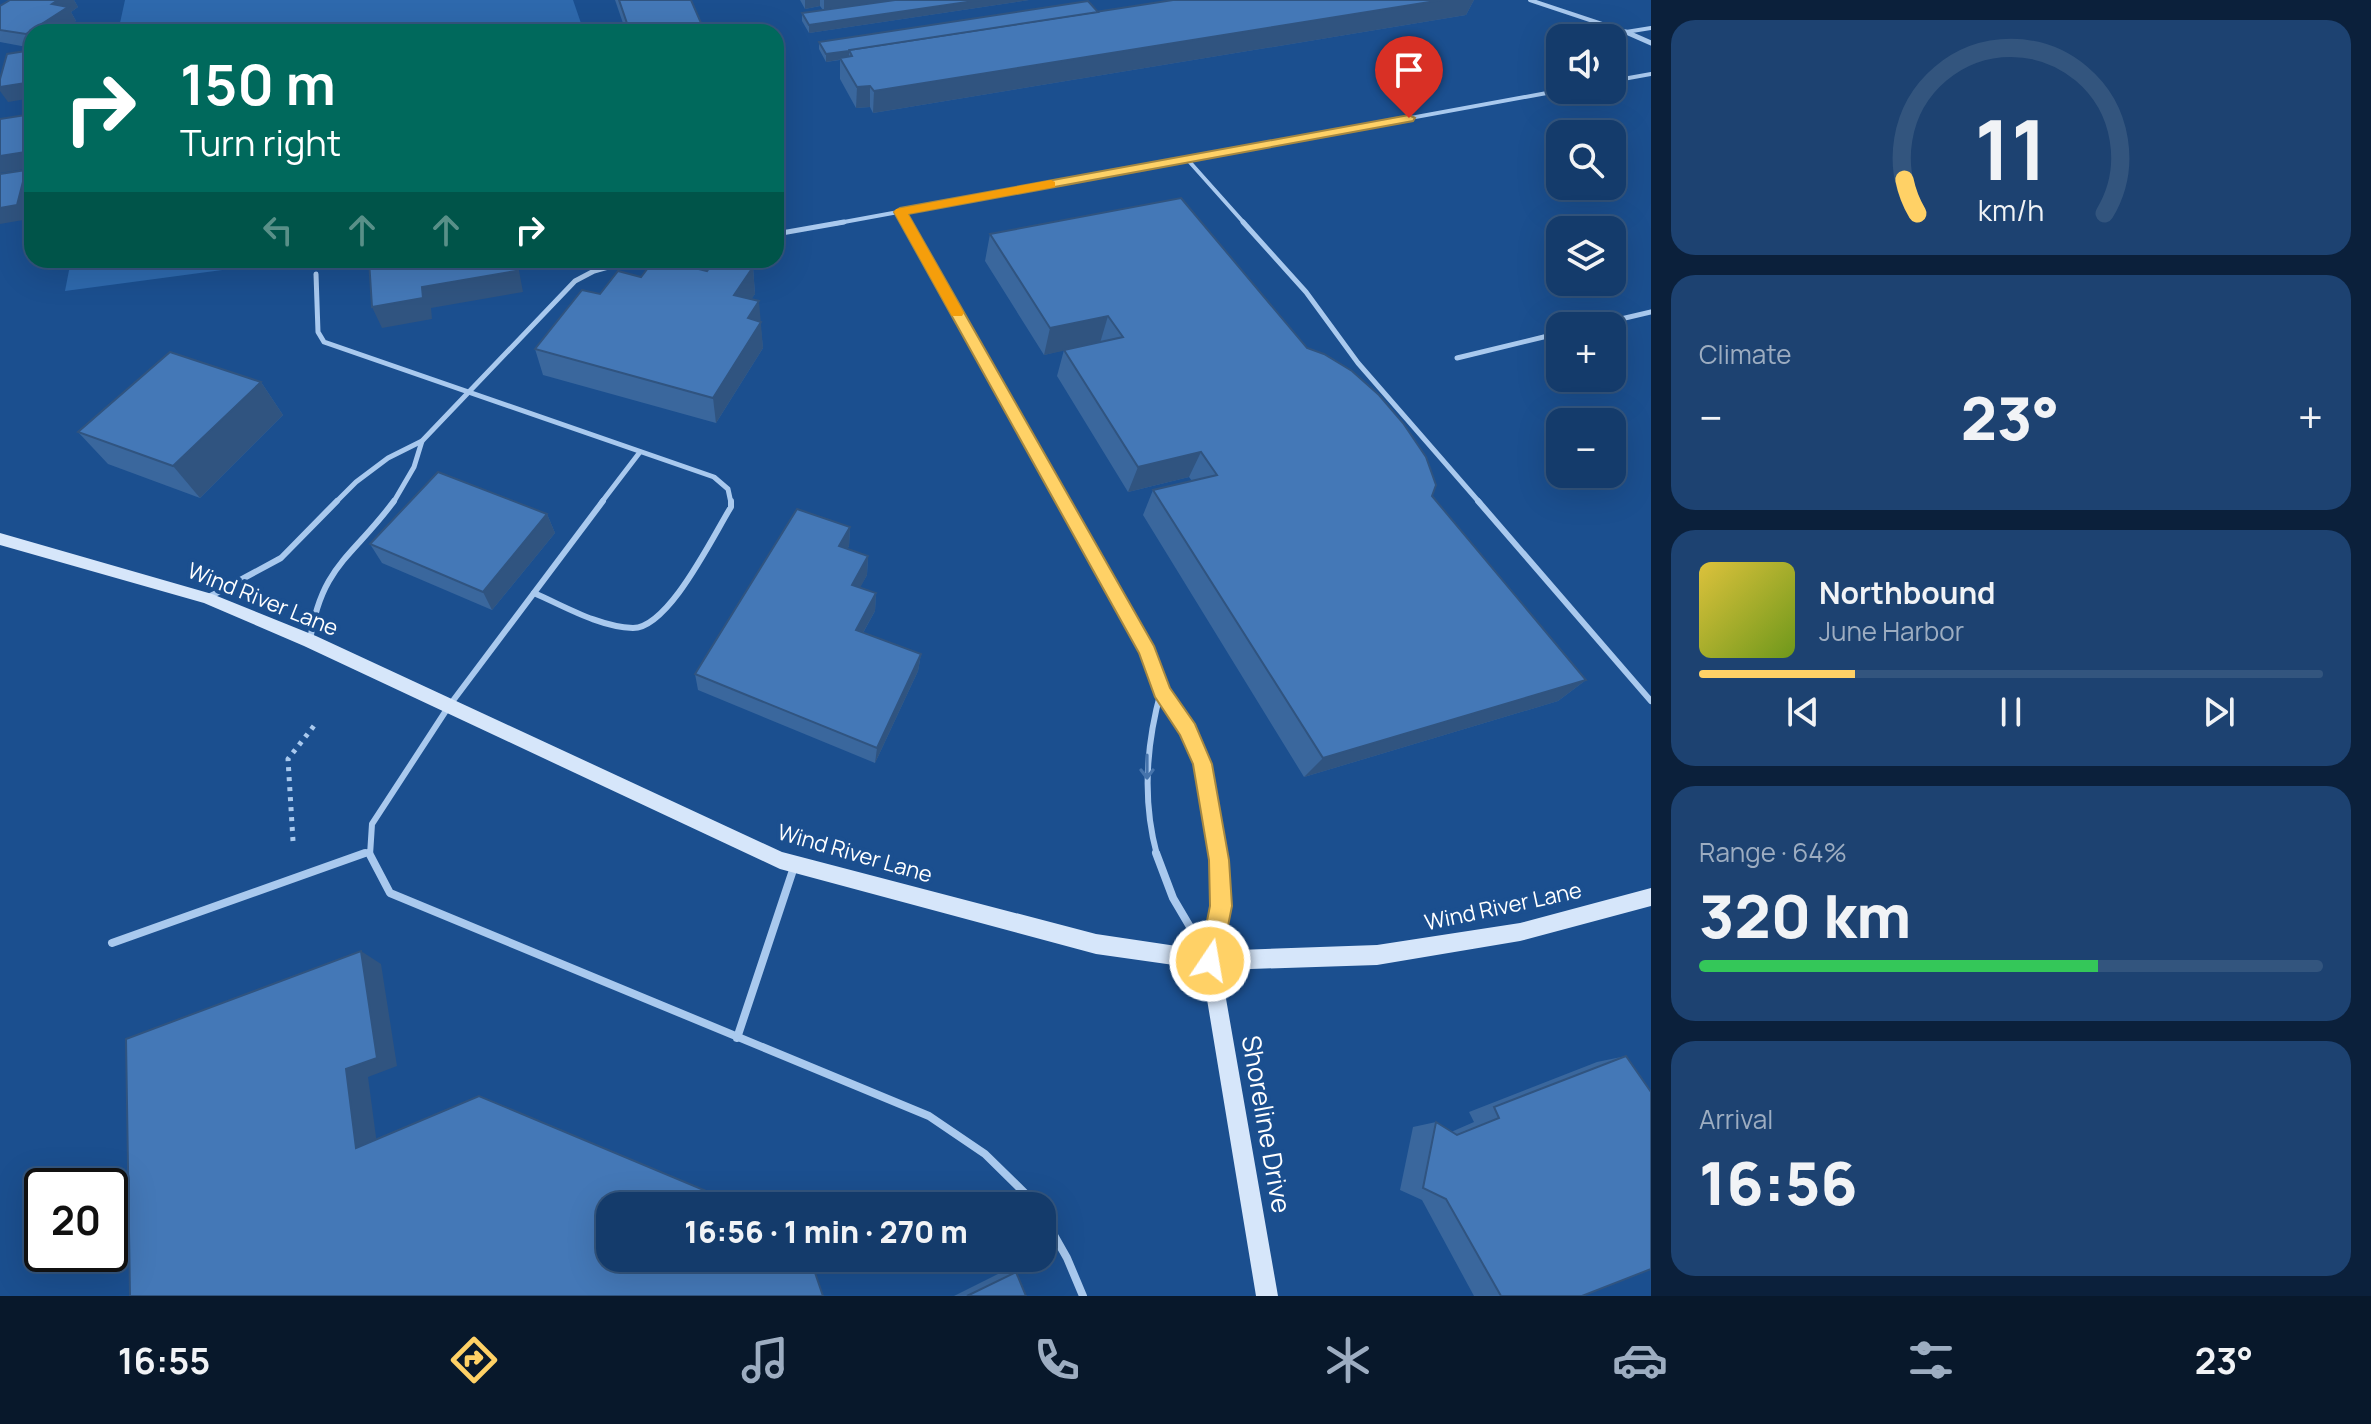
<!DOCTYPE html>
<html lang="en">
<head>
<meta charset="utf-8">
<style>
  :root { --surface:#143b6b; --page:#1d4271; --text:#f1f3f6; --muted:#9dadc1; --line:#33557e; --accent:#ffd166 }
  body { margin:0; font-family:Manrope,sans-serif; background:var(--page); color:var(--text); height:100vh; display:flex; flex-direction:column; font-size:30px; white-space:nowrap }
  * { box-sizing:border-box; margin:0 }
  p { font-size:26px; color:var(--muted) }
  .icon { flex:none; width:44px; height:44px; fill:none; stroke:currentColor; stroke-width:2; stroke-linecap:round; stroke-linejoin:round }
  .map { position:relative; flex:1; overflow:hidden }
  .panel { display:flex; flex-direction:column; gap:20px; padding:20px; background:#0b203b; width:720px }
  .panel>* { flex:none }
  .banner { position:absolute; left:24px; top:24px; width:760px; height:244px; border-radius:24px; box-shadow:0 8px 32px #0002,0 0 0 2px var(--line); background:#00695c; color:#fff; overflow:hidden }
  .fabs { position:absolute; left:1546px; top:24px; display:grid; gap:16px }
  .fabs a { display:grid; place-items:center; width:80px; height:80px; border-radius:16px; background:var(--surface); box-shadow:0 8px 32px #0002,0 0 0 2px var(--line); font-size:40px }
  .speed { position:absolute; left:24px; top:1168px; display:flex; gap:16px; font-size:40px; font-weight:700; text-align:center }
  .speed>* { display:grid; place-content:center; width:104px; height:104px; border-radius:50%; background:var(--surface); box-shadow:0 8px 32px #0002,0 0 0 2px var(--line); line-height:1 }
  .speed .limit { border:4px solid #111; border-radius:12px; background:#fff; color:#111 }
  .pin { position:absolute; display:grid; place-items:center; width:68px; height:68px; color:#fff; margin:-82px -34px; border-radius:50% 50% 50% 0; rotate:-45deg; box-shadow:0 0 8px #0007 }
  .pin .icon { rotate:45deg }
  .me { position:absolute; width:88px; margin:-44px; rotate:12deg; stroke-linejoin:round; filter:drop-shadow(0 0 6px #0008) }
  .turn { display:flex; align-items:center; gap:28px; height:168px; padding:0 24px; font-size:36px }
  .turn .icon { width:104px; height:104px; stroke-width:2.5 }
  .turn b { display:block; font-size:56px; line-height:68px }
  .lanes { display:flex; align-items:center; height:76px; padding:0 24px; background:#0003; justify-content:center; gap:40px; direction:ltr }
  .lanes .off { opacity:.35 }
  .big { font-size:60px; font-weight:800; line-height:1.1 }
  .panel .card { flex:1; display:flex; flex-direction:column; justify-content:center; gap:12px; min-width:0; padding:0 28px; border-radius:24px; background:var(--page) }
  .panel .dial { align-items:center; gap:0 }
  .dial svg { height:208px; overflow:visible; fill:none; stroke:var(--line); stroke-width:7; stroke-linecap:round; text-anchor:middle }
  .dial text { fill:var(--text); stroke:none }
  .song { display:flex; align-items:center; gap:24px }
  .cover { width:96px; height:96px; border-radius:12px; background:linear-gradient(135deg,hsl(50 70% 55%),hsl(80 70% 35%)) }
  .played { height:8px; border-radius:4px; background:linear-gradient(90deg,var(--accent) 25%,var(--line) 25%) }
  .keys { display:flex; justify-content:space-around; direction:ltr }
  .heat { display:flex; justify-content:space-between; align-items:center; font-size:44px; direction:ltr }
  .charge { height:12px; border-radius:6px; background:linear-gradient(90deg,#34c759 64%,var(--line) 0) }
  .trip { position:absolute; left:596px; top:1192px; width:460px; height:80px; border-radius:24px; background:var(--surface); box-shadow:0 8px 32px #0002,0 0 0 2px var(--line); font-weight:800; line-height:80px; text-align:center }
  .menu { display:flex; height:128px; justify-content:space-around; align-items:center; background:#08182b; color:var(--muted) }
  .menu .icon { width:56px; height:56px }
  .menu .selected { color:var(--accent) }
  .menu b { font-size:36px; color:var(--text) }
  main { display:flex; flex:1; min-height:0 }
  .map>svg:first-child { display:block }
</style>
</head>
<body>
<main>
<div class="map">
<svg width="1651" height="1296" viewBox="0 0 1651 1296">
  <rect width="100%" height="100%" fill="#1b4f8f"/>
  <g fill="#2e69ad">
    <path d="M125,0H573L584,32H118Z"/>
    <path d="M71,260H298L65,291Z"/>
  </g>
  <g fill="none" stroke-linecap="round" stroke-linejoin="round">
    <path stroke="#a9c9ee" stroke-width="5" stroke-dasharray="4 6" stroke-linecap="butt" d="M293,841L288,759L317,722"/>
    <g stroke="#a9c9ee" stroke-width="4">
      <path d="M1530,0L1626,32L1651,28"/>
      <path d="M1612,81L1651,74"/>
      <path d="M1187,159L1245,224"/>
      <path d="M900,212L907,224"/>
      <path d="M833,224L1563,90"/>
    </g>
    <g stroke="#a9c9ee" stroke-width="5">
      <path d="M905,222L1065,503"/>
      <path d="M1243,222L1306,292L1358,363L1480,503"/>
      <path d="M776,234L844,222"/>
      <path d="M316,274L318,332L324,342L714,477L728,489L731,503"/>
      <path d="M1591,326L1651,312"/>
      <path d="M1457,358L1560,333"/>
      <path d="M335,503L356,482L388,458L422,441L575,281L594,271L633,260"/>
      <path d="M393,503L414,467L422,441"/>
      <path d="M601,503L640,452"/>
    </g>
    <g stroke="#a9c9ee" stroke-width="6">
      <path d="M1064,501L1148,651L1161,691L1188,730L1203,764L1212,809L1216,855"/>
      <path d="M1478,501L1651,701"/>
      <path d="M534,593C564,606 599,627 633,628C669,628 713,536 731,507V501"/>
      <path d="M207,598L281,558L337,501"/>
      <path d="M310,641C321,565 353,557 394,501"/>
      <path d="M359,855L368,852"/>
      <path d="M370,855L372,824L449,706L603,501"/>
      <path d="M1157,855C1142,800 1146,745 1161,691"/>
    </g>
    <g stroke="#a9c9ee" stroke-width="8">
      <path d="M369,853L390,893L929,1116L985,1154L1038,1206"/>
      <path d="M1156,853L1173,898L1206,954"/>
      <path d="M112,943L365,853"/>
      <path d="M1211,957L1221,906L1216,853"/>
      <path d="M737,1038L794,867"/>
      <path d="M1042,1214L1067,1258L1083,1296"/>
    </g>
    <path stroke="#a9c9ee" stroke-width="5" d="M1626,32L1651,43"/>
    <path fill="#d6e6fa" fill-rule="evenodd" d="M0,533L212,594L316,636L782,852L1096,934L1210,951L1377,945L1520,923L1651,888V906L1520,941L1377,965L1221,970L1278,1296H1256L1202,969L1096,954L780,869L304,646L204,603L0,545Z"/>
  </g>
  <g fill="#3a679d">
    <path d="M10,0H74L78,7L71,12L76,21L32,32V48L0,42V6Z"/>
    <path d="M615,0H691L705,32H626Z"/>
    <path d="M800,0H1029L809,33L802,21V13L823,10L820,6L805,9Z"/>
    <path d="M1173,0H1474L1466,15L873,113L870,107L856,108L840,79V60L826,62L819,49V42L1098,12Z"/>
    <path d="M990,234L1432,496L1586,680L1558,701L1304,777L1143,515L1153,490L1192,481L1189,477L1128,492L1057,376L1064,350L1044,355L985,261Z"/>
    <path d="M753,267L755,294L751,299L760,321L763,348L716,423L543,375L535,349L600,294L641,277Z"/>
    <path d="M261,382L283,415L200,498L108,464L78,432Z"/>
    <path d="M547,514L555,533L492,610L382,563L370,544Z"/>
    <path d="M850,527L849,546L847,549L868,556L867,575L860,587L876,593L875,611L863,633L921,654L918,671L875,763L698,690L695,674Z"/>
    <path d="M1626,1056L1582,1296H1474L1422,1200L1400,1190L1413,1127L1436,1122L1451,1132L1474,1122L1469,1112L1597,1062Z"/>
    <path d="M1006,1270L1016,1272L1026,1296H954Z"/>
  </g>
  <g fill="#305480">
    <path d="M58,0H74L78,7L71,12L76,21L60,32H32V44L26,34L52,4Z"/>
    <path d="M805,0H820V6L805,9Z"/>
    <path d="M824,0H908L824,12Z"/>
    <path d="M981,0H1029L809,33V25Z"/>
    <path d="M1442,0H1474L1466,15L873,113L874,91Z"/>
    <path d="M849,51V58L826,62V54Z"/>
    <path d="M32,82V98L8,102L0,91V87Z"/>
    <path d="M870,86V107L856,108L857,87Z"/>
    <path d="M32,151V168L0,173V156Z"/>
    <path d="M26,170L32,178V205L29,219L0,224V208Z"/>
    <path d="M514,260H517L523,292L431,308L432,319L382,328L372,307L422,287Z"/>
    <path d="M753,267L755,294L737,321L734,295Z"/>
    <path d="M759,301L763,348L716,423L713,398L748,318Z"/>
    <path d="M1108,316L1100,343L1044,355L1050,328Z"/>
    <path d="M261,382L283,415L200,498L173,466Z"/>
    <path d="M1201,452L1189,477L1128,492L1138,467Z"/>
    <path d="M547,514L555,533L492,610L483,592Z"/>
    <path d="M850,527L849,546L839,565V546Z"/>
    <path d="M868,556L867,575L852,603V585Z"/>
    <path d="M876,593L875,611L855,647L856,630Z"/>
    <path d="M921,654L918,671L875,763L877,748Z"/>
    <path d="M1586,680L1558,701L1304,777L1323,758Z"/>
    <path d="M361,951L381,964L397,1066L368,1077L378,1152L356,1148L346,1069Z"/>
  </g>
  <g fill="#4478b7" stroke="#305480" stroke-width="2">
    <path d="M10,0H58L52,4L68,7L26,34L0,30V6Z"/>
    <path d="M619,0H691L705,32H630Z"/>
    <path d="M895,0H981L809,25L802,13Z"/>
    <path d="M1173,0H1442L874,91L870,86L857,87L840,58L852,56L849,50Z"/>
    <path d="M1088,1L1098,12L849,50V51L826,54L819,42Z"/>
    <path d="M32,50V82L0,87V79L7,54Z"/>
    <path d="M32,114V151L0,156V119Z"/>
    <path d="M26,170L17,205L0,208V174Z"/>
    <path d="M1181,198L1307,348L1324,354L1352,371L1379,395L1403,423L1426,457L1436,485L1432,496L1586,680L1323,758L1153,490L1217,475L1201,452L1138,467L1064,350L1123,337L1108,316L1050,328L990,234Z"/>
    <path d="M369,260H514L516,271L422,287L423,298L372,307Z"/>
    <path d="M654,260H663L707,271L715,260H724L753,267L734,295L759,301L748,318L761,322L713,398L535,349L582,290L600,294L618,271L641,277Z"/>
    <path d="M170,352L261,382L173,466L78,432Z"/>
    <path d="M438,472L547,514L483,592L370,544Z"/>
    <path d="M797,509L850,527L839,546L868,556L852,585L876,593L856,630L921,654L877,748L695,674Z"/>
    <path d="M361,951L377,1058L346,1069L356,1148L479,1096L742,1206H610V1258H810L823,1296H130L126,1039Z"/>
    <path d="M1626,1056L1651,1092V1269L1582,1296H1501L1446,1199L1423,1188L1436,1122L1457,1135L1499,1118L1494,1107Z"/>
    <path d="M1016,1272L1026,1296H967Z"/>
  </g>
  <defs><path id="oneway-shaft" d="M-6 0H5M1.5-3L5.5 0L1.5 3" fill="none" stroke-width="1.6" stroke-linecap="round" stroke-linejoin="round" transform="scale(2)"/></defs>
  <use stroke="#4674ac" href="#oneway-shaft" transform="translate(1147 767) rotate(90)"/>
  <path fill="#ffd166" stroke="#a68842" stroke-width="2" d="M1409,115L1415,118L1413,121L908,214L1154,646L1170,688L1195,724L1212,764L1229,860L1232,906L1221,961L1218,969L1210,972L1202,969L1199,961L1210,906L1209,860L1193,764L1180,735L1155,697L1139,653L894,212L900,208Z"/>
  <path fill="#f59e0b" d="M1051,180L1055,182V187L908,214L964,313L962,316H952L894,212L896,209Z"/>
  <g text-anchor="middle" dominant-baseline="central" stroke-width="8" stroke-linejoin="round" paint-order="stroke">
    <g font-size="22" fill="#fff" stroke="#1b4f8f">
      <text transform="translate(263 599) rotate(22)">Wind River Lane</text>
      <text transform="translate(855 853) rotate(16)">Wind River Lane</text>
      <text transform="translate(1503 906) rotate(-12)">Wind River Lane</text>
    </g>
    <g font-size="26" fill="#fff" stroke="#1b4f8f">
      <text transform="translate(1267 1124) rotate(80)">Shoreline Drive</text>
    </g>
  </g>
</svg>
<div class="fabs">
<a><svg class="icon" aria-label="sound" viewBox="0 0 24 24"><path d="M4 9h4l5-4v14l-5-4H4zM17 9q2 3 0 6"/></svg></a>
<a><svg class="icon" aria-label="search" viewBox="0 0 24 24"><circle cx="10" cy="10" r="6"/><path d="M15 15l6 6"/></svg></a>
<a><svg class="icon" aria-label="layers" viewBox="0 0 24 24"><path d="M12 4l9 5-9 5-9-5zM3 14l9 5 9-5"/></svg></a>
<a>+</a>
<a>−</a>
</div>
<div class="speed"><div class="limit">20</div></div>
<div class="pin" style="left:1409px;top:118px;background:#d93025"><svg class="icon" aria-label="arrive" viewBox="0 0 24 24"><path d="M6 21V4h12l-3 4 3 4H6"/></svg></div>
<svg class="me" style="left:1210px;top:961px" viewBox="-20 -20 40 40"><circle r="17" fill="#ffd166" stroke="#fff" stroke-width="3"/><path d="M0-11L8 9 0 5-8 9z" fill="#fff"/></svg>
<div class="trip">16:56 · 1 min · 270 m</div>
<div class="banner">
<div class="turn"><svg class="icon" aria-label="right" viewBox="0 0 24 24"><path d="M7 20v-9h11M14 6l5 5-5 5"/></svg><div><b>150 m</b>Turn right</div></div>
<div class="lanes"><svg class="icon off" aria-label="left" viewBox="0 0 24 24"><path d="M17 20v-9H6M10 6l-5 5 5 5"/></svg><svg class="icon off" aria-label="ahead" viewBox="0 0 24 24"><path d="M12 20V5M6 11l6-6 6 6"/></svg><svg class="icon off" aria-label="ahead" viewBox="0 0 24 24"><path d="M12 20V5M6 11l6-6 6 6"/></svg><svg class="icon" aria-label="right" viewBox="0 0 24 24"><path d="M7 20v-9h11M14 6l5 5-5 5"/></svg></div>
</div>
</div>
<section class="panel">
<div class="card dial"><svg viewBox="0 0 100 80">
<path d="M14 69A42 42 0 1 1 86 69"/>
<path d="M14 69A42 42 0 0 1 9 56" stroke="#ffd166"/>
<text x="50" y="56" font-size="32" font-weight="700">11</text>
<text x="50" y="72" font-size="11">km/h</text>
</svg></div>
<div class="card"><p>Climate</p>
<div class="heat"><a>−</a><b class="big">23°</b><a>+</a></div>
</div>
<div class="card">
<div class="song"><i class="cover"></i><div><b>Northbound</b><p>June Harbor</p></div></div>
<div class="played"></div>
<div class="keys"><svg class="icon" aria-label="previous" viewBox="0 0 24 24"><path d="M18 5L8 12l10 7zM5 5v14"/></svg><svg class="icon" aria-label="pause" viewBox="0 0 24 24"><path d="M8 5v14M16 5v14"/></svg><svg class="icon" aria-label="next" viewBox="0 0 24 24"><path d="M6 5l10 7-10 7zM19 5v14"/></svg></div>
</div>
<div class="card"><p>Range · 64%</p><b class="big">320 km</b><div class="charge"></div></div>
<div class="card"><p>Arrival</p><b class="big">16:56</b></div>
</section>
</main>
<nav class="menu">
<b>16:55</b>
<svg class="icon selected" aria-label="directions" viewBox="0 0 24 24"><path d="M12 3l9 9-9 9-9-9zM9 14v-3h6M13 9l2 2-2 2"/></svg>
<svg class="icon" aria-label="music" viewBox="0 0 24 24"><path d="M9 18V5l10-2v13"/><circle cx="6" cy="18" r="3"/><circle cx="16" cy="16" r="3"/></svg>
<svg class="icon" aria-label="phone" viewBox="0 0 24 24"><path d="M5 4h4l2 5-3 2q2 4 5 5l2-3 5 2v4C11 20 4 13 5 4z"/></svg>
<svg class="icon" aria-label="climate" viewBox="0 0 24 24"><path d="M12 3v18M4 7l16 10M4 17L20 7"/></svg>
<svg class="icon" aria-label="car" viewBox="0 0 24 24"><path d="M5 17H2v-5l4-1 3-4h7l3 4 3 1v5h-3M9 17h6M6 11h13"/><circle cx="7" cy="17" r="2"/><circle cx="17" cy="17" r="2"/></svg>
<svg class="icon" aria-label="filters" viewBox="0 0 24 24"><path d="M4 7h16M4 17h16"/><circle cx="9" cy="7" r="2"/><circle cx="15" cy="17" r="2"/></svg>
<b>23°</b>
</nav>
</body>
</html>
